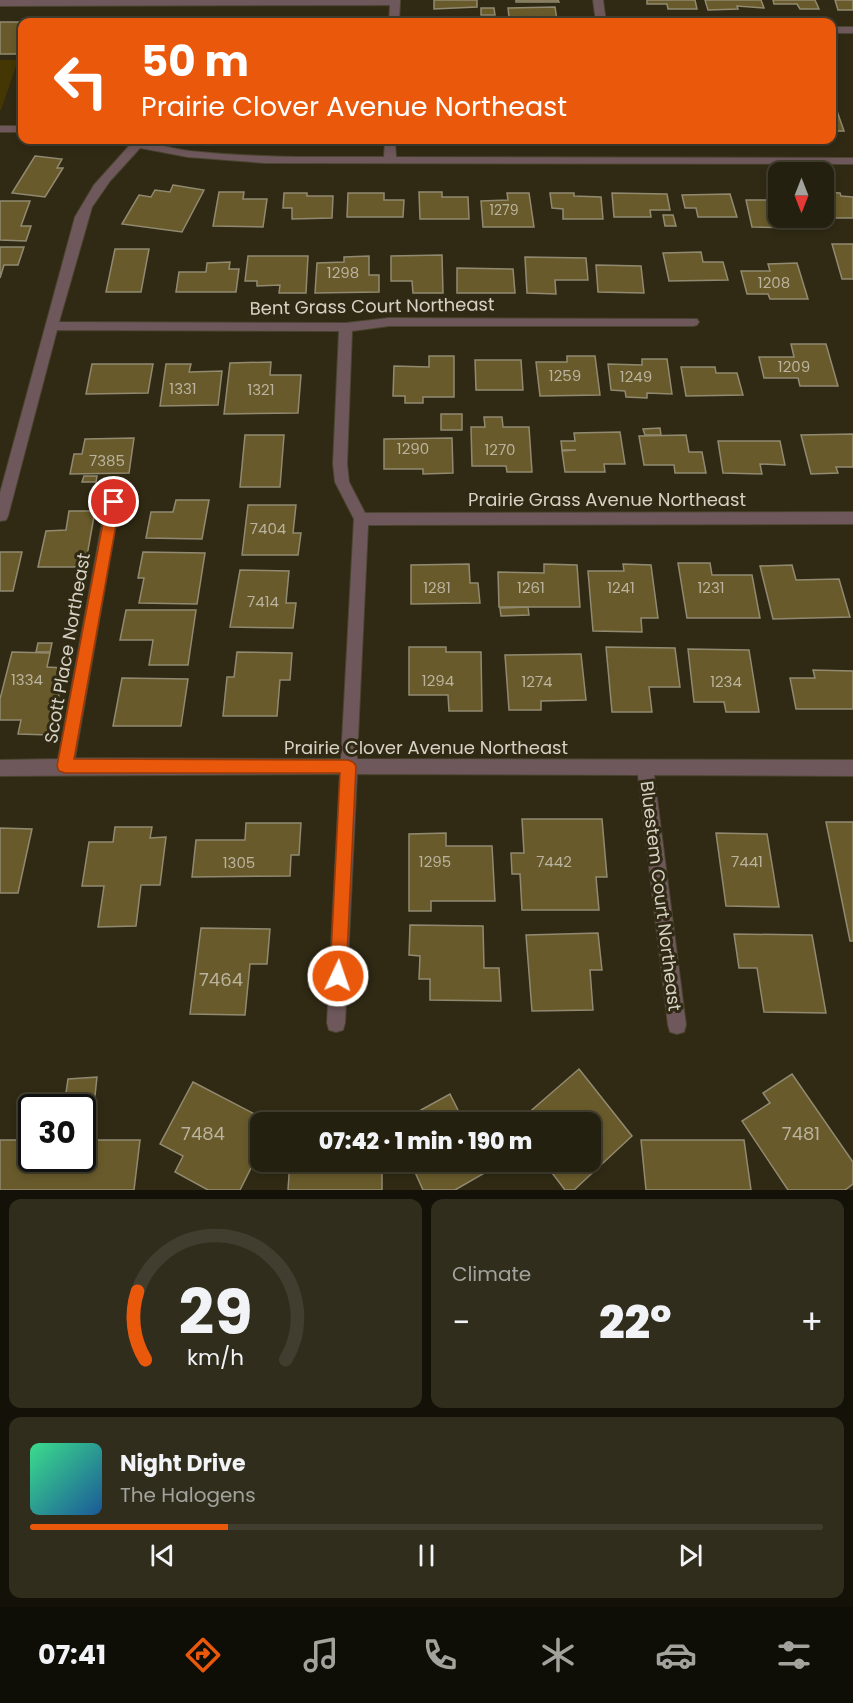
<!DOCTYPE html>
<html lang="en">
<head>
<meta charset="utf-8">
<style>
  :root { --surface:#24200f; --page:#302d1d; --text:#f1f3f6; --muted:#a3a39e; --line:#413e2f; --accent:#ea580c }
  body { margin:0; font-family:Poppins,sans-serif; background:var(--page); color:var(--text); height:100vh; display:flex; flex-direction:column; font-size:22px; white-space:nowrap }
  * { box-sizing:border-box; margin:0 }
  p { font-size:20px; color:var(--muted) }
  .icon { flex:none; width:33px; height:33px; fill:none; stroke:currentColor; stroke-width:2; stroke-linecap:round; stroke-linejoin:round }
  .map { position:relative; height:1190px; overflow:hidden }
  .drawer { display:flex; flex-direction:column; gap:9px; padding:9px; background:#141208; flex:1 }
  .drawer>* { flex:none }
  .guide { position:absolute; left:18px; top:18px; width:818px; height:126px; border-radius:12px; box-shadow:0 3px 9px #0003,0 0 0 2px var(--line); background:#ea580c; color:#fff; overflow:hidden }
  .needle { width:39px; rotate:180deg }
  .buttons { position:absolute; left:768px; top:162px; display:grid; gap:12px }
  .buttons a { display:grid; place-items:center; width:66px; height:66px; border-radius:12px; background:var(--surface); box-shadow:0 3px 9px #0003,0 0 0 2px var(--line); font-size:30px }
  .speed { position:absolute; left:18px; top:1094px; display:flex; gap:12px; font-size:30px; font-weight:700; text-align:center }
  .speed>* { display:grid; place-content:center; width:78px; height:78px; border-radius:50%; background:var(--surface); box-shadow:0 3px 9px #0003,0 0 0 2px var(--line); line-height:1 }
  .speed .limit { border:3px solid #111; border-radius:9px; background:#fff; color:#111 }
  .pin { position:absolute; display:grid; place-items:center; width:51px; height:51px; color:#fff; margin:-26px; border:3px solid #fff; border-radius:50%; box-shadow:0 2px 6px #0007 }
  .me { position:absolute; width:66px; margin:-33px; rotate:3deg; stroke-linejoin:round; filter:drop-shadow(0 0 4px #0008) }
  .turn { display:flex; align-items:center; gap:21px; height:126px; padding:0 24px; font-size:27px }
  .turn .icon { width:78px; height:78px; stroke-width:2.5 }
  .turn b { display:block; font-size:42px; line-height:51px }
  .big { font-size:45px; font-weight:800; line-height:1.1 }
  .drawer .tile { flex:1; display:flex; flex-direction:column; justify-content:center; gap:9px; min-width:0; padding:0 21px; border-radius:12px; background:var(--page) }
  .drawer .dial { align-items:center; gap:0 }
  .dial svg { height:156px; overflow:visible; fill:none; stroke:var(--line); stroke-width:7; stroke-linecap:round; text-anchor:middle }
  .dial text { fill:var(--text); stroke:none }
  .song { display:flex; align-items:center; gap:18px }
  .cover { width:72px; height:72px; border-radius:9px; background:linear-gradient(135deg,hsl(150 70% 55%),hsl(210 70% 35%)) }
  .played { height:6px; border-radius:3px; background:linear-gradient(90deg,var(--accent) 25%,var(--line) 25%) }
  .keys { display:flex; justify-content:space-around; direction:ltr }
  .heat { display:flex; justify-content:space-between; align-items:center; font-size:33px; direction:ltr }
  .drawer .tiles { flex:1; display:grid; gap:9px; grid-template-columns:1fr 1fr }
  .tile:last-child { grid-column:span 2 }
  .trip { position:absolute; left:250px; top:1112px; width:351px; height:60px; border-radius:12px; background:var(--surface); box-shadow:0 3px 9px #0003,0 0 0 2px var(--line); font-weight:800; line-height:60px; text-align:center }
  .dock { display:flex; height:96px; justify-content:space-around; align-items:center; background:#0e0d06; color:var(--muted) }
  .dock .icon { width:42px; height:42px }
  .dock .selected { color:var(--accent) }
  .dock b { font-size:27px; color:var(--text) }
  .map>svg:first-child { display:block }
</style>
</head>
<body>
<div class="map">
<svg width="853" height="1190" viewBox="0 0 853 1190">
  <rect width="100%" height="100%" fill="#302a14"/>
  <path fill="#443704" d="M0,60H18L1,110H0Z"/>
  <g fill="#685a2a" stroke="#918a71" stroke-width="1.5">
    <path d="M434,0H477V7L434,9Z"/>
    <path d="M516,0H558L559,2H516Z"/>
    <path d="M647,0H695L697,9H668L667,4H647Z"/>
    <path d="M705,0H761L764,8L737,6L738,9L708,10Z"/>
    <path d="M773,0H815L819,9H800L797,4H774Z"/>
    <path d="M835,0H853V10H838Z"/>
    <path d="M555,7L557,20H549V22H513V17H509L508,8Z"/>
    <path d="M481,8H494L495,15H481Z"/>
    <path d="M435,18H471L472,22H436Z"/>
    <path d="M0,22H29H22V37L16,54H0Z"/>
    <path d="M831,111H837L844,131H831Z"/>
    <path d="M35,156L62,159L57,168H63L45,197L12,193Z"/>
    <path d="M173,185L204,190L182,232L122,224L139,195L151,197L155,190L170,192Z"/>
    <path d="M219,192H244L243,199H267L263,227L213,226Z"/>
    <path d="M419,192H442V197H468L469,219H420Z"/>
    <path d="M824,192L840,193L841,196L853,197V218H832L830,207H824Z"/>
    <path d="M284,193H307V196H333L332,218L292,219V208H283Z"/>
    <path d="M348,193H384V200H404L403,217H347Z"/>
    <path d="M507,193H529L534,227H483L481,201L508,200Z"/>
    <path d="M550,193H574V196L601,197L603,219H563V209L552,208Z"/>
    <path d="M612,193L667,194L670,210H650L651,217H614Z"/>
    <path d="M771,193H778V218H800L802,228L752,227L746,200H773Z"/>
    <path d="M730,194L737,217H698L696,208H685L682,195Z"/>
    <path d="M0,201H30L21,226H31L26,241L0,240Z"/>
    <path d="M663,215H673L676,226H665Z"/>
    <path d="M832,244H853V279H842Z"/>
    <path d="M0,247H24L18,265H4L0,278Z"/>
    <path d="M115,249H149L141,292H106Z"/>
    <path d="M701,252L703,262H723L728,280L669,281L663,253Z"/>
    <path d="M442,255L443,293H413L412,281H391V256Z"/>
    <path d="M248,256H308L306,293H279L280,285L257,286V281H245Z"/>
    <path d="M369,256V275H379V292L315,293L317,263L344,262V257Z"/>
    <path d="M525,257L586,258L588,280H555L556,294L527,293Z"/>
    <path d="M230,262L229,269H239L236,292H176L179,272H206L207,263Z"/>
    <path d="M797,263L808,299H770L768,294H747L741,271H770L768,264Z"/>
    <path d="M596,265L641,266L644,293L598,292Z"/>
    <path d="M457,268L513,269L515,293H457Z"/>
    <path d="M791,344H826L838,386H800L798,378H764L759,357H794Z"/>
    <path d="M429,356H454V397H423V403H405V396H393L394,366L429,367Z"/>
    <path d="M567,356H595L600,395L540,396L536,362H567Z"/>
    <path d="M642,359H667L672,394L647,393V398L626,397L625,391L611,390L608,364L642,365Z"/>
    <path d="M475,360H521L523,390H476Z"/>
    <path d="M271,362L270,375H301L298,413L224,414L230,363Z"/>
    <path d="M92,364H153L148,393L86,394Z"/>
    <path d="M166,364H191L189,372L222,371L218,405L160,406Z"/>
    <path d="M681,367H715L716,373H737L743,395L686,396Z"/>
    <rect x="441" y="414" width="21" height="16"/>
    <path d="M484,417H502L503,427H529L532,472H507L506,466H472L471,427H485Z"/>
    <path d="M660,428L661,435H645L643,429Z"/>
    <path d="M620,432L625,464H604L605,472H565L562,451L576,450H562L561,441H575L574,433Z"/>
    <path d="M853,434V467H836L838,473L811,474L801,435Z"/>
    <path d="M245,435H284L280,487H240Z"/>
    <path d="M686,435L689,452H702L706,473H675L674,465H644L639,436Z"/>
    <path d="M134,438L129,473L70,474L74,454H82L85,439Z"/>
    <path d="M452,438L453,473L423,474V469H384V439Z"/>
    <path d="M718,441H780L785,465L760,464L762,474L723,473Z"/>
    <path d="M84,476H97L96,482H82Z"/>
    <path d="M176,500H209L202,539L146,538L151,512H173Z"/>
    <path d="M248,505H296L293,533H301L298,555H242Z"/>
    <path d="M69,511H95L85,567H38L46,531L66,530Z"/>
    <path d="M0,552H22L13,591H0Z"/>
    <path d="M143,552L205,553L197,604L139,603L144,578H138Z"/>
    <path d="M678,563H710L712,575H752L760,618H687Z"/>
    <path d="M469,564L470,583H478L480,603L411,604V565Z"/>
    <path d="M544,564L577,565L580,607H499L498,572L544,573Z"/>
    <path d="M623,564L651,565L658,618H641L642,632L593,631L588,571H624Z"/>
    <path d="M792,565L796,580L839,579L850,617L773,619L760,566Z"/>
    <path d="M240,570L289,571L286,603H296L293,628L230,627Z"/>
    <path d="M528,607L529,615L501,616L500,608Z"/>
    <path d="M126,610H196L188,665H149L153,640H120Z"/>
    <path d="M38,643H52L50,652H36Z"/>
    <path d="M409,647H446V652H481L482,711H449L448,695H409Z"/>
    <path d="M606,647L675,648L680,687H649L652,712H612Z"/>
    <path d="M688,649L749,650L759,712H726L724,702H694Z"/>
    <path d="M12,652L50,653L47,667L65,668L50,735L18,734L21,720H0V699Z"/>
    <path d="M237,652L292,653L290,680H280L277,716H223L227,677H234Z"/>
    <path d="M581,654L586,700L541,701V710H509L505,655Z"/>
    <path d="M813,670L853,671V709H796L790,678H815Z"/>
    <path d="M122,678L188,679L181,726H113Z"/>
    <path d="M522,819H602L607,877H596L599,910H522L520,874H512L511,853H524Z"/>
    <path d="M826,822H853V941H850Z"/>
    <path d="M246,823H301L299,855H291L290,876L192,877L196,840H245Z"/>
    <path d="M115,827H152L150,838L166,837L160,885H141L136,926L98,927L104,886H82L89,842H113Z"/>
    <path d="M0,828L32,829L18,893H0Z"/>
    <path d="M446,833V846H492L495,901H431V911H409V834Z"/>
    <path d="M716,833L767,834L779,907L726,906Z"/>
    <path d="M410,925L483,926L484,968H499L501,1001L430,1000V979H419L420,956L409,955Z"/>
    <path d="M201,928L270,929L267,964H250L245,1015L190,1014Z"/>
    <path d="M598,933L602,970H590L593,1010L532,1011L526,935Z"/>
    <path d="M734,934L812,935L826,1013L764,1012L757,968H739Z"/>
    <path d="M579,1069L632,1136L574,1190H565L543,1161H591V1122H518Z"/>
    <path d="M792,1074L853,1162V1184L845,1190H788L742,1121L770,1103L763,1093Z"/>
    <path d="M97,1077L91,1133H82V1107H64L68,1079Z"/>
    <path d="M193,1082L270,1122H261V1148L240,1190H208L175,1172L183,1156L160,1144Z"/>
    <path d="M450,1094L464,1122H399Z"/>
    <path d="M0,1140H32V1158H82V1140H140L134,1190H0Z"/>
    <path d="M641,1140H744L751,1190H646Z"/>
    <path d="M290,1161H382V1190H288Z"/>
    <path d="M410,1161H483L488,1171L455,1190H423Z"/>
  </g>
  <g fill="none" stroke-linecap="round" stroke-linejoin="round">
    <g stroke="#4a4530" stroke-width="2">
      <g id="street">
        <path d="M0,0H400V2L399,22H389L390,5L0,6Z"/>
        <path d="M593,0H603L606,22H596Z"/>
        <rect x="831" y="27" width="22" height="6"/>
        <rect x="0" y="126" width="22" height="6"/>
        <path d="M113,140C138,137 164,148 190,151C255,158 320,157 384,157L385,140H395L396,157L853,158V164L265,163L188,157L140,148L110,181L92,207L59,322L346,323L389,318L697,319L699,322L697,325L693,326H389L352,331L347,464L349,482L365,513L853,512V524L368,525L357,759L853,760V776L654,775L686,1025L684,1032L677,1034L670,1032L668,1025L638,775L357,774L345,1023L343,1030L336,1032L329,1030L327,1023L340,774L0,776V760L58,759L106,502L108,498H118L120,502L75,758L341,759L354,519L335,482L333,464L339,331L57,330L8,516L6,520L0,521V493L75,217L94,185L129,146Z"/>
      </g>
    </g>
    <use href="#street" fill="#6f585b" fill-rule="evenodd"/>
  </g>
  <path fill="#ea580c" stroke="#983908" stroke-width="1.5" d="M114,497L120,502L74,759L348,760L353,762L356,766L346,976L344,982L338,984L332,982L330,976L340,773H65L59,771L57,766L107,502Z"/>
  <g text-anchor="middle" dominant-baseline="central" stroke-width="6" stroke-linejoin="round" paint-order="stroke">
    <g font-size="14" fill="#bab39e">
      <text x="504" y="210">1279</text>
    </g>
    <g font-size="15" fill="#bab39e">
      <text x="343" y="272">1298</text>
      <text x="774" y="282">1208</text>
      <text x="794" y="366">1209</text>
      <text x="565" y="375">1259</text>
      <text x="636" y="376">1249</text>
      <text x="183" y="388">1331</text>
      <text x="261" y="389">1321</text>
      <text x="413" y="448">1290</text>
      <text x="500" y="449">1270</text>
      <text x="107" y="460">7385</text>
      <text x="268" y="528">7404</text>
      <text x="437" y="587">1281</text>
      <text x="531" y="587">1261</text>
      <text x="621" y="587">1241</text>
      <text x="711" y="587">1231</text>
      <text x="263" y="601">7414</text>
      <text x="27" y="679">1334</text>
      <text x="438" y="680">1294</text>
      <text x="537" y="681">1274</text>
      <text x="726" y="681">1234</text>
      <text x="435" y="861">1295</text>
      <text x="554" y="861">7442</text>
      <text x="747" y="861">7441</text>
      <text x="239" y="862">1305</text>
    </g>
    <g font-size="18" fill="#d5d1c4" stroke="#302a14">
      <text transform="translate(372 306) rotate(-1)">Bent Grass Court Northeast</text>
      <text x="607" y="499">Prairie Grass Avenue Northeast</text>
      <text transform="translate(67 648) rotate(-80)">Scott Place Northeast</text>
      <text x="426" y="747">Prairie Clover Avenue Northeast</text>
      <text transform="translate(661 896) rotate(83)">Bluestem Court Northeast</text>
    </g>
    <g font-size="18" fill="#bab39e">
      <text x="221" y="979">7464</text>
      <text x="203" y="1133">7484</text>
      <text x="801" y="1133">7481</text>
    </g>
  </g>
</svg>
<div class="buttons">
<a><svg class="needle" viewBox="-14 -14 28 28"><path d="M0-13l5 13h-10z" fill="#e53935"/><path d="M0 13l5-13h-10z" fill="#a3a39e"/></svg></a>
</div>
<div class="speed"><div class="limit">30</div></div>
<div class="pin" style="left:114px;top:502px;background:#d93025"><svg class="icon" aria-label="arrive" viewBox="0 0 24 24"><path d="M6 21V4h12l-3 4 3 4H6"/></svg></div>
<svg class="me" style="left:338px;top:976px" viewBox="-20 -20 40 40"><circle r="17" fill="#ea580c" stroke="#fff" stroke-width="3"/><path d="M0-11L8 9 0 5-8 9z" fill="#fff"/></svg>
<div class="trip">07:42 · 1 min · 190 m</div>
<div class="guide">
<div class="turn"><svg class="icon" aria-label="left" viewBox="0 0 24 24"><path d="M17 20v-9H6M10 6l-5 5 5 5"/></svg><div><b>50 m</b>Prairie Clover Avenue Northeast</div></div>
</div>
</div>
<section class="drawer">
<div class="tiles">
<div class="tile dial"><svg viewBox="0 0 100 80">
<path d="M14 69A42 42 0 1 1 86 69"/>
<path d="M14 69A42 42 0 0 1 10 34" stroke="#ea580c"/>
<text x="50" y="56" font-size="32" font-weight="700">29</text>
<text x="50" y="72" font-size="11">km/h</text>
</svg></div>
<div class="tile"><p>Climate</p>
<div class="heat"><a>−</a><b class="big">22°</b><a>+</a></div>
</div>
<div class="tile">
<div class="song"><i class="cover"></i><div><b>Night Drive</b><p>The Halogens</p></div></div>
<div class="played"></div>
<div class="keys"><svg class="icon" aria-label="previous" viewBox="0 0 24 24"><path d="M18 5L8 12l10 7zM5 5v14"/></svg><svg class="icon" aria-label="pause" viewBox="0 0 24 24"><path d="M8 5v14M16 5v14"/></svg><svg class="icon" aria-label="next" viewBox="0 0 24 24"><path d="M6 5l10 7-10 7zM19 5v14"/></svg></div>
</div>
</div>
</section>
<nav class="dock">
<b>07:41</b>
<svg class="icon selected" aria-label="directions" viewBox="0 0 24 24"><path d="M12 3l9 9-9 9-9-9zM9 14v-3h6M13 9l2 2-2 2"/></svg>
<svg class="icon" aria-label="music" viewBox="0 0 24 24"><path d="M9 18V5l10-2v13"/><circle cx="6" cy="18" r="3"/><circle cx="16" cy="16" r="3"/></svg>
<svg class="icon" aria-label="phone" viewBox="0 0 24 24"><path d="M5 4h4l2 5-3 2q2 4 5 5l2-3 5 2v4C11 20 4 13 5 4z"/></svg>
<svg class="icon" aria-label="climate" viewBox="0 0 24 24"><path d="M12 3v18M4 7l16 10M4 17L20 7"/></svg>
<svg class="icon" aria-label="car" viewBox="0 0 24 24"><path d="M5 17H2v-5l4-1 3-4h7l3 4 3 1v5h-3M9 17h6M6 11h13"/><circle cx="7" cy="17" r="2"/><circle cx="17" cy="17" r="2"/></svg>
<svg class="icon" aria-label="filters" viewBox="0 0 24 24"><path d="M4 7h16M4 17h16"/><circle cx="9" cy="7" r="2"/><circle cx="15" cy="17" r="2"/></svg>
</nav>
</body>
</html>
